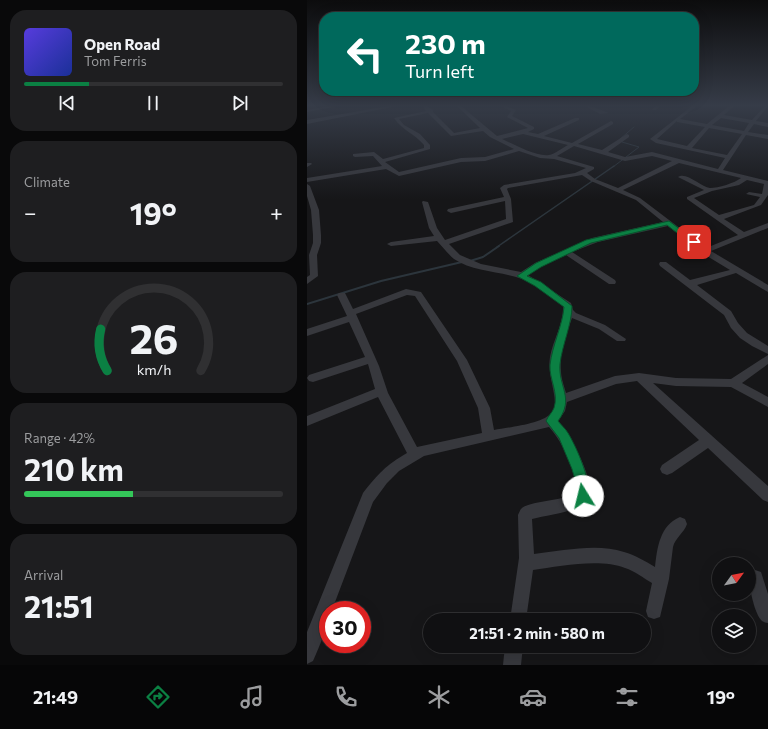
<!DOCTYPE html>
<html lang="en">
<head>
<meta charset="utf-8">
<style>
  :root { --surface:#101012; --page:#1e1e20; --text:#f1f3f6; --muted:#9c9d9f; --line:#303032; --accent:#0b8043 }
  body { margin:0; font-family:Commissioner,sans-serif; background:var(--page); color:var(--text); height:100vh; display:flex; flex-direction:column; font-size:15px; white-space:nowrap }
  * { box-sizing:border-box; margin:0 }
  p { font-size:13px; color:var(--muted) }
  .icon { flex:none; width:22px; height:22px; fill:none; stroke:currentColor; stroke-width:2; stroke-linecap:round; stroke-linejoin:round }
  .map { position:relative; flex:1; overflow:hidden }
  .panel { display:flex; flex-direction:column; gap:10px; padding:10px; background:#09090a; width:307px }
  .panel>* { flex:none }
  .guide { position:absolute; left:12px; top:12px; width:380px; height:84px; border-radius:16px; box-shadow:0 4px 16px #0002,0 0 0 1px var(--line); background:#00695c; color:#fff; overflow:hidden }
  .needle { width:26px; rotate:57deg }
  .tools { position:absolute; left:405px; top:557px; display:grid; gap:8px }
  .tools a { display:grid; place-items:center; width:44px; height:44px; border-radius:50%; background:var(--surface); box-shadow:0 4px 16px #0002,0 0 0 1px var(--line); font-size:20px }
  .speed { position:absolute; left:12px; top:601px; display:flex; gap:8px; font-size:20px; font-weight:700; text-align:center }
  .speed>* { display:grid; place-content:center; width:52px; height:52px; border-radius:50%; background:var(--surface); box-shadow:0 4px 16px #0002,0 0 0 1px var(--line); line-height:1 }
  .speed .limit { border:6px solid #d22; background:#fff; color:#111 }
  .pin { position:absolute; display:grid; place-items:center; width:34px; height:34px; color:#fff; margin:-17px; border-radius:8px; box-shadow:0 2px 6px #0006 }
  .me { position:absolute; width:44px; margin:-22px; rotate:351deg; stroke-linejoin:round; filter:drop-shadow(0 0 3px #0008) }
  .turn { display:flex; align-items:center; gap:14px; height:84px; padding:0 20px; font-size:18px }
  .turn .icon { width:52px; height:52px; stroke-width:2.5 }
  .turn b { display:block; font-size:28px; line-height:34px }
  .big { font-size:30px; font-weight:700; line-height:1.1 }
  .panel .widget { flex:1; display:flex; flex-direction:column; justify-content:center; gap:6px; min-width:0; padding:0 14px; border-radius:16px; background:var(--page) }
  .panel .dial { align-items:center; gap:0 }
  .dial svg { height:104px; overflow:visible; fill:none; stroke:var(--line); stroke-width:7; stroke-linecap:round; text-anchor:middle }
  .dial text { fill:var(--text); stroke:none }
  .song { display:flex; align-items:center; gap:12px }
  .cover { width:48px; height:48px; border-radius:6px; background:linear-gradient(135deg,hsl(250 70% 55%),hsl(230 70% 35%)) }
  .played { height:4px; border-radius:2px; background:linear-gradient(90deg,var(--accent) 25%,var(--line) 25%) }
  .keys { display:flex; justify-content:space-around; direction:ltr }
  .heat { display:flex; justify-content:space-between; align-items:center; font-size:22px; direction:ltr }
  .charge { height:6px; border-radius:3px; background:linear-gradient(90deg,#34c759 42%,var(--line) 0) }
  .trip { position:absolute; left:116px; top:613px; width:228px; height:40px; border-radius:20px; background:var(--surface); box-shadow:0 4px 16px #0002,0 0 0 1px var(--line); font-weight:700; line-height:40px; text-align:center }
  .menu { display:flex; height:64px; justify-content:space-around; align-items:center; background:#060607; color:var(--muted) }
  .menu .icon { width:28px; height:28px }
  .menu .active { color:var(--accent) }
  .menu b { font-size:18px; color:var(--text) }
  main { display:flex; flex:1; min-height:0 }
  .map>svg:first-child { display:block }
</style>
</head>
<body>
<main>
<section class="panel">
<div class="widget">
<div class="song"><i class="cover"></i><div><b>Open Road</b><p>Tom Ferris</p></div></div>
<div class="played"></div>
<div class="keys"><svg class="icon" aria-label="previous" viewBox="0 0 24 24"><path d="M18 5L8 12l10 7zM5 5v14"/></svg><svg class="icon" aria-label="pause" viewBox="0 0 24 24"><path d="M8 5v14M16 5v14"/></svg><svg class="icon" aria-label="next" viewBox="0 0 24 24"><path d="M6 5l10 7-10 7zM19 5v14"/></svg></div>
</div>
<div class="widget"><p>Climate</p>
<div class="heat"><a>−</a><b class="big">19°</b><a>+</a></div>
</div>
<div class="widget dial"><svg viewBox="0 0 100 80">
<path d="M14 69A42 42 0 1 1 86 69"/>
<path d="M14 69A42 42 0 0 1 9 37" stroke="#0b8043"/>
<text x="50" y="56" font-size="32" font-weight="700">26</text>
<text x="50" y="72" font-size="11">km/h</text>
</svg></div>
<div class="widget"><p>Range · 42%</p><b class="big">210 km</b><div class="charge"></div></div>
<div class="widget"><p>Arrival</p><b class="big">21:51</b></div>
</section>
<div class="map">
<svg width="461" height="665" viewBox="0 0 461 665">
  <rect width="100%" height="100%" fill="#161618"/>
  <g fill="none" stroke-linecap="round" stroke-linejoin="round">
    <path stroke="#2c353c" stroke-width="1" d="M306,167L332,147L315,142L313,139L327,127"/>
    <path stroke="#2c353c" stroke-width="1.5" d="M190,247L307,166"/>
    <g stroke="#2c353c" stroke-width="2">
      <path d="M163,261L176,257L192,246"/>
      <path d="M0,304L74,281L155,262"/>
    </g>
    <g fill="#37383d" fill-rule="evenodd">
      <path d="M22,106H31L0,112V110Z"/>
      <path d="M82,106H90L0,124V120Z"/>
      <path d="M116,106H120L126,110V112L147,133L173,128L150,106H154L190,136L221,128L200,117L204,111L194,106H199L209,110L205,116L227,127V129L221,132L231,134L268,118H272V120L237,136L265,143L304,121L306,122V124L271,144L295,150L320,134L322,135V137L301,152L318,157L345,152L411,169L418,158L349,143L343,139L385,106H390L373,119L400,124L422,106H427L417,115L445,120L458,106H461L449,121L461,123V127L447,124L441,132L461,135V139L439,135L416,170L461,181V195L454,205L417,219L437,232L461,223V228L404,251L461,285V292L429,273L390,285L424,311L431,323L440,333L461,346V354L445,346L433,338L424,328L417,315L353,266L352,264L353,262H359L383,280L423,270L395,253L361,226L291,242L265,252L308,280L309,282L308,284H302L259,255L234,267L221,275L264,303L266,310L269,313L298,325L319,339L318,341H310L292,329L265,318C259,335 252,353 254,371C254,378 257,386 259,393L308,376L332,373L369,378L424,379L461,355V364L435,383L461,397V407L424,387L369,386L346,383L461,486V502L456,500L401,448L365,473L360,475L355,473L353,469L355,465L392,440L330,381L309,384L260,402L258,411L251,421C262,432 292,487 281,500C272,512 240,515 225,519L227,554C256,551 289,543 317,552C328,555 338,561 348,567C350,548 353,525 373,517L378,519L380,524C377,533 368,538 366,547L362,579L353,617L347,619L341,617L339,611L345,583C336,578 328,571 318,568C294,558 252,566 226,570L219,620H203L212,558L211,515C212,513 213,510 214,509C221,501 256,501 269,493C269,470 257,444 242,427L117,456L92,471L80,483L66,502L25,610H21C21,628 13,645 6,661L0,664V632L56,493C71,474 79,465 100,453L71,397L0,426V416L68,389L61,364L6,382L2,381L0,378L2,375L58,357L42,322L0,336V329L40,316L30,295L32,293H38L46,309L99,289L114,292L160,360L183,408L187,430C202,427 237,424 245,412C249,407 248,399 247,394C245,381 241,370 243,357C246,340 257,323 256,306C243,297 230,285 215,279C194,271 166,272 147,259C141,254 135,246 130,241L84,246L80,244L84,242L127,236L122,228L115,202L116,201L121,202L130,228L138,240L199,219L198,201L144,213L140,211L141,209L197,197L193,188L197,185L268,173L279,168L247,159L233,158L212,151L178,161L154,162L92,176L79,169L0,182V178L75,166L66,156L48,157L46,156V154L67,152L76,159L117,148V145C108,134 95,130 87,118L119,111ZM121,113L144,136L176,131L183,137L207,149L178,157L154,158L92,172L78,162L123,149V145L113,134L97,125L92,119ZM414,118L442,123L437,131L405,125ZM370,121V122L398,127L380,146L350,139ZM402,128L435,134L420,155L385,148ZM216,134L261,145C255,148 248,154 242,155C229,157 206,144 195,139ZM267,146L318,161L345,156L365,161L311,188L288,179L280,173L287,169V167L250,156ZM372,163L434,178C428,183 411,188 403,188C394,187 379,171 371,177L397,190L380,197V199L431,235L399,248L333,198L316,190ZM275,175L284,181L329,200L356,222L285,238L228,263L214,272L174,264L153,255L142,244L206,222L204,199L200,189L201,188ZM440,180L457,184L455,194L442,192L439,194L453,197L447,205L412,215L387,198L405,191L432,185ZM100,295L108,296L150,361L171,408L175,433L110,447L81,393L72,366L49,314Z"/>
      <path d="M278,106H283L302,113L293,114Z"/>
      <path d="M348,106H353L349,110H345Z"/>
      <path d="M0,163H4L5,164L0,167Z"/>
      <path d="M0,184L3,186L12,210L14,235V243L10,255L11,276L0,284V277L3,275L2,255L6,243V235L4,210L0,196Z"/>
      <path d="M448,570L454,572L461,594V623C459,623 457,622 455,621C447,614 441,583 442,572Z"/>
      <path d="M198,646H216L214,665H196Z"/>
    </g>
  </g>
  <linearGradient id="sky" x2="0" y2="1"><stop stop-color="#0c0c0d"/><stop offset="0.53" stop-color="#363c48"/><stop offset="1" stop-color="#363c48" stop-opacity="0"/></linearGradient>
  <rect width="461" height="199" fill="url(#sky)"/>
  <path fill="#0b8043" stroke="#07532c" d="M362,221L389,241V244H384L360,225L284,243L234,267L220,276L234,282L265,306C265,324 255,345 253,364C251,387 268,398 251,421C254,425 258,428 261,433C269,446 287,486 281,501L276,502L272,501L270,496V486L265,469L252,438L239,421C241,416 245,413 247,408C252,393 242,379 243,365C245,346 256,324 257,307L228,286L210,276L229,263L279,240Z"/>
</svg>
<div class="tools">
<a><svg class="needle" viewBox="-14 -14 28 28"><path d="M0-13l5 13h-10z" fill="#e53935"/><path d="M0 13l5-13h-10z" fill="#9c9d9f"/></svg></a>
<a><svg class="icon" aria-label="layers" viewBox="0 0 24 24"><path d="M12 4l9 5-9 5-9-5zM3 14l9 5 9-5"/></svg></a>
</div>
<div class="speed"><div class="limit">30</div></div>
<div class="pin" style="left:387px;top:242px;background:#d93025"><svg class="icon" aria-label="arrive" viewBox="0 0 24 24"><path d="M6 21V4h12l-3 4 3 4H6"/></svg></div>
<svg class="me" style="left:276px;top:496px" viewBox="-20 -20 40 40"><circle r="19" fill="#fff"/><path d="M0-13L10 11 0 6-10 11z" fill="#0b8043"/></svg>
<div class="trip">21:51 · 2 min · 580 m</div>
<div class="guide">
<div class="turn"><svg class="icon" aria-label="left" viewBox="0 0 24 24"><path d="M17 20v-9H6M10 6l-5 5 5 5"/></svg><div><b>230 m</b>Turn left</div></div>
</div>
</div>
</main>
<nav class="menu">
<b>21:49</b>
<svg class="icon active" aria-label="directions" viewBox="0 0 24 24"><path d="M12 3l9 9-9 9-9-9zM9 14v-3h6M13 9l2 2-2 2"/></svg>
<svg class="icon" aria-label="music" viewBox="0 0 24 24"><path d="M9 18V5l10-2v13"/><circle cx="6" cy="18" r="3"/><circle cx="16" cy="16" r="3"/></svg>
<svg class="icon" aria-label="phone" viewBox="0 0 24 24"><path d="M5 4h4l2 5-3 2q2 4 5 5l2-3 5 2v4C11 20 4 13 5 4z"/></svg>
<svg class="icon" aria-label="climate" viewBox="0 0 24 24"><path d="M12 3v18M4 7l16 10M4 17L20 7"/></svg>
<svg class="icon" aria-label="car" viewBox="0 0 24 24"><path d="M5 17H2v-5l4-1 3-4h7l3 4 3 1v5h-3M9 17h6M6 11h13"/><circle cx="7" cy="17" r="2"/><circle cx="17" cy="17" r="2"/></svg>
<svg class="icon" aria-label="filters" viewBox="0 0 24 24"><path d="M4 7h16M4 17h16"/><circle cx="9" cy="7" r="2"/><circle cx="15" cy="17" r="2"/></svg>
<b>19°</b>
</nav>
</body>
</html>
